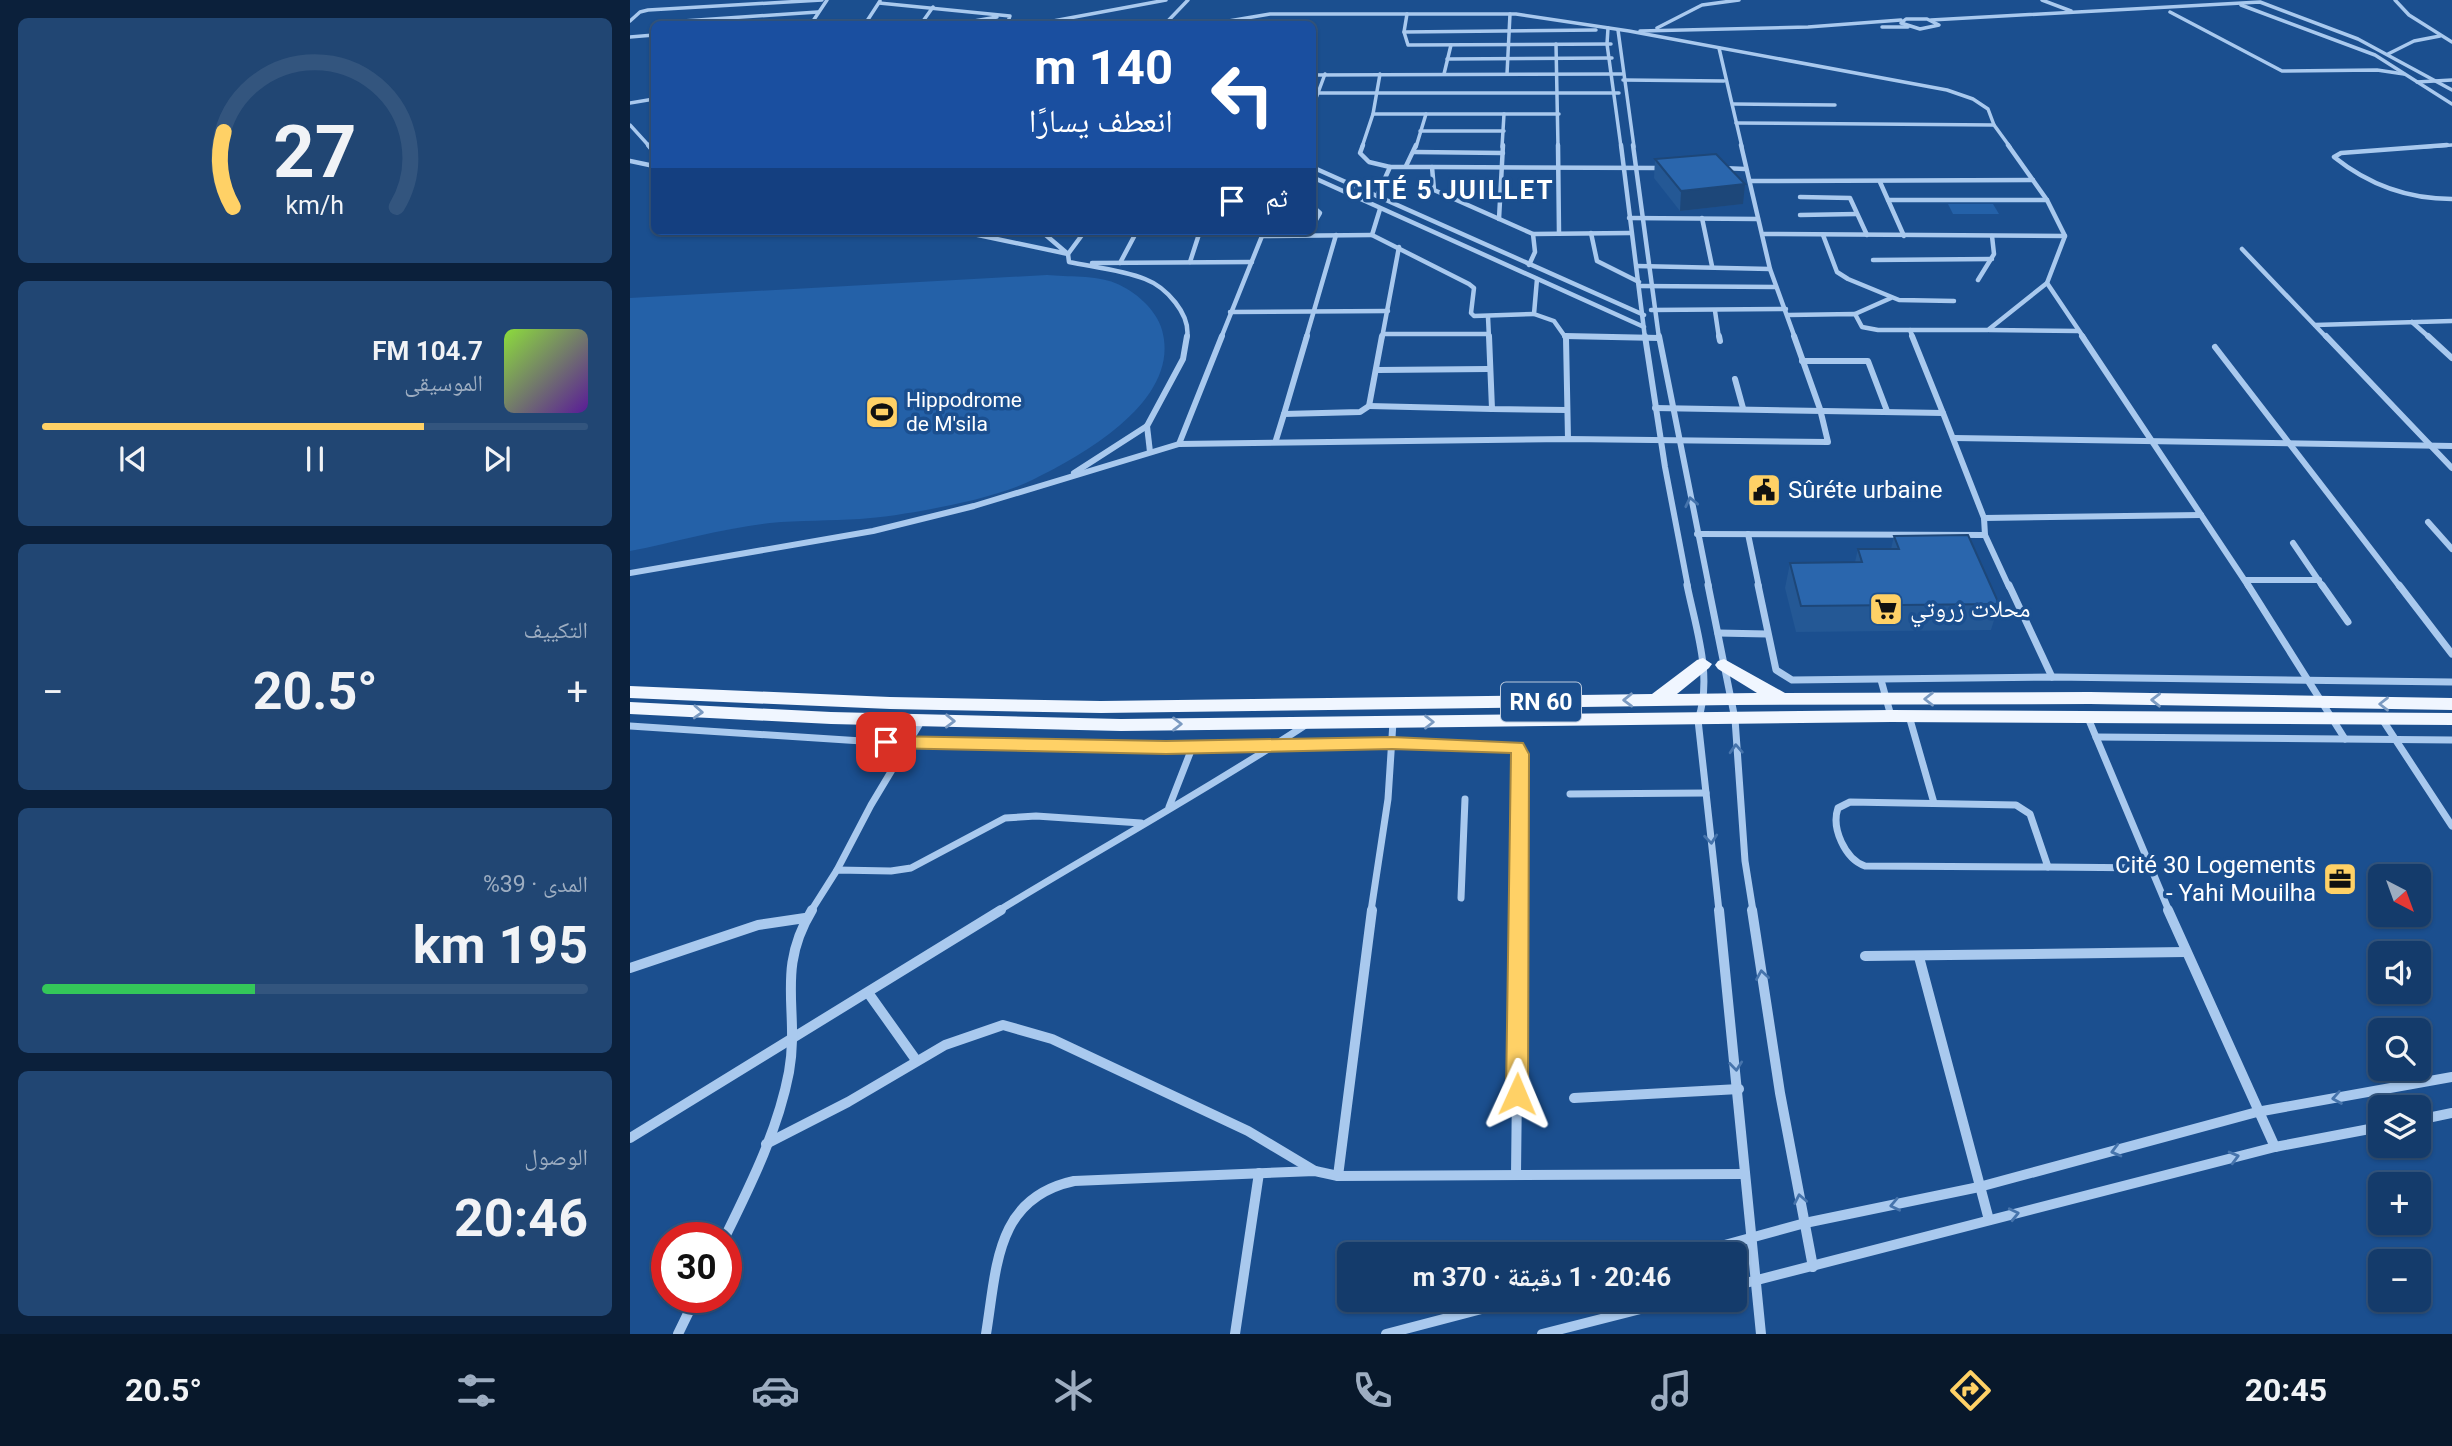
<!DOCTYPE html>
<html lang="ar">
<head>
<meta charset="utf-8">
<style>
  :root { --surface:#143b6b; --page:#214673; --text:#f1f3f6; --muted:#9dadc1; --line:#33557e; --accent:#ffd166 }
  body { margin:0; font-family:Roboto,"Noto Naskh Arabic",sans-serif; background:var(--page); color:var(--text); direction:rtl; height:100vh; display:flex; flex-direction:column; font-size:26px; white-space:nowrap }
  * { box-sizing:border-box; margin:0 }
  p { font-size:23px; color:var(--muted) }
  .icon { flex:none; width:38px; height:38px; fill:none; stroke:currentColor; stroke-width:2; stroke-linecap:round; stroke-linejoin:round }
  .map { position:relative; flex:1; overflow:hidden; direction:ltr }
  .sheet { display:flex; flex-direction:column; gap:18px; padding:18px; background:#0b203b; width:630px }
  .sheet>* { flex:none }
  .banner { position:absolute; left:21px; top:21px; width:665px; height:214px; border-radius:10px; box-shadow:0 2px 5px #0004,0 0 0 2px var(--line); direction:rtl; background:#1a4fa0; color:#fff; overflow:hidden }
  .needle { width:46px; rotate:139deg }
  .fabs { position:absolute; left:1738px; top:864px; display:grid; gap:14px }
  .fabs a { display:grid; place-items:center; width:63px; height:63px; border-radius:10px; background:var(--surface); box-shadow:0 2px 5px #0004,0 0 0 2px var(--line); font-size:35px }
  .speed { position:absolute; left:21px; top:1222px; display:flex; gap:14px; font-size:35px; font-weight:700; text-align:center }
  .speed>* { display:grid; place-content:center; width:91px; height:91px; border-radius:50%; background:var(--surface); box-shadow:0 2px 5px #0004,0 0 0 2px var(--line); line-height:1 }
  .speed .limit { border:10px solid #d22; background:#fff; color:#111 }
  .pin { position:absolute; display:grid; place-items:center; width:60px; height:60px; color:#fff; margin:-30px; border-radius:14px; box-shadow:0 4px 10px #0006 }
  .me { position:absolute; width:77px; margin:-38px; rotate:1deg; stroke-linejoin:round; filter:drop-shadow(0 0 5px #0008) }
  .turn { display:flex; align-items:center; gap:24px; height:147px; padding:0 28px; font-size:32px }
  .turn .icon { width:91px; height:91px; stroke-width:2.5 }
  .turn b { display:block; font-size:49px; line-height:60px }
  .then { display:flex; align-items:center; height:66px; padding:0 28px; background:#0003; gap:14px; font-size:26px }
  .big { font-size:52px; font-weight:700; line-height:1.1 }
  .sheet .widget { flex:1; display:flex; flex-direction:column; justify-content:center; gap:10px; min-width:0; padding:0 24px; border-radius:10px; background:var(--page) }
  .sheet .dial { align-items:center; gap:0 }
  .dial svg { height:182px; overflow:visible; fill:none; stroke:var(--line); stroke-width:7; stroke-linecap:round; text-anchor:middle }
  .dial text { fill:var(--text); stroke:none }
  .song { display:flex; align-items:center; gap:21px }
  .cover { width:84px; height:84px; border-radius:10px; background:linear-gradient(135deg,hsl(90 70% 55%),hsl(270 70% 35%)) }
  .played { height:7px; border-radius:4px; background:linear-gradient(90deg,var(--accent) 70%,var(--line) 70%) }
  .keys { display:flex; justify-content:space-around; direction:ltr }
  .heat { display:flex; justify-content:space-between; align-items:center; font-size:38px; direction:ltr }
  .charge { height:10px; border-radius:5px; background:linear-gradient(90deg,#34c759 39%,var(--line) 0) }
  .trip { position:absolute; left:707px; top:1242px; width:410px; height:70px; border-radius:10px; background:var(--surface); box-shadow:0 2px 5px #0004,0 0 0 2px var(--line); font-weight:700; line-height:70px; text-align:center; direction:rtl }
  .dock { display:flex; height:112px; justify-content:space-around; align-items:center; background:#08182b; color:var(--muted) }
  .dock .icon { width:49px; height:49px }
  .dock .on { color:var(--accent) }
  .dock b { font-size:32px; color:var(--text) }
  main { display:flex; flex:1; min-height:0 }
  .map>svg:first-child { display:block }
</style>
</head>
<body>
<main>
<div class="map">
<svg width="1822" height="1334" viewBox="0 0 1822 1334">
  <rect width="100%" height="100%" fill="#1b4f8f"/>
  <g fill="#2461a8">
    <path d="M1318,204H1363L1369,214H1323Z"/>
    <path d="M417,275C437,277 466,275 485,283C505,291 526,309 532,330C552,401 451,456 400,481C362,500 273,516 230,519C200,521 170,520 140,523C93,528 46,542 0,551V298Z"/>
  </g>
  <g fill="none" stroke-linecap="round" stroke-linejoin="round">
    <g stroke="#a9c9ee" stroke-width="3.5">
      <path d="M1412,0L1441,11"/>
      <path d="M1765,0L1779,15L1822,42"/>
      <path d="M249,3L380,16L377,24"/>
      <path d="M1611,5L1745,55L1822,104"/>
      <path d="M1540,12L1652,71L1747,70L1774,74"/>
      <path d="M777,14L774,32L778,45L981,44"/>
      <path d="M1276,19H1297L1309,25L1290,29L1271,23Z"/>
      <path d="M1301,20L1630,2L1728,39L1822,90"/>
      <path d="M0,21L10,12L18,10L192,0"/>
      <path d="M53,21L188,12"/>
      <path d="M181,24L197,0"/>
      <path d="M216,24L236,23"/>
      <path d="M235,24L250,1"/>
      <path d="M291,24L303,7"/>
      <path d="M327,24L367,17"/>
      <path d="M407,24L536,0"/>
      <path d="M535,24L558,0"/>
      <path d="M581,24L640,14H886L999,31L1317,90L1343,99L1358,109L1364,125L1380,147"/>
      <path d="M1252,27H1278"/>
      <path d="M978,28L977,44L991,147"/>
      <path d="M1027,28L1072,5L1109,0"/>
      <path d="M988,30L1004,147"/>
      <path d="M1010,31L1178,27L1271,20"/>
      <path d="M774,32L966,30"/>
      <path d="M0,37L24,35"/>
      <path d="M926,44L928,147"/>
      <path d="M1089,48L1112,147"/>
      <path d="M1758,54L1784,41L1810,36"/>
      <path d="M817,59L982,58"/>
      <path d="M814,74L821,45"/>
      <path d="M877,74L880,14"/>
      <path d="M682,75L992,74"/>
      <path d="M993,80L1094,81"/>
      <path d="M1787,82L1822,80"/>
      <path d="M689,93H989"/>
      <path d="M0,103L24,99"/>
      <path d="M1103,104L1205,105"/>
      <path d="M682,109L695,74"/>
      <path d="M743,114H929"/>
      <path d="M1106,123L1364,125"/>
      <path d="M0,125L20,147"/>
      <path d="M790,131H874"/>
      <path d="M732,147L743,114L750,74"/>
      <path d="M786,147L796,114"/>
      <path d="M872,147L874,114"/>
      <path d="M1793,147L1822,145"/>
    </g>
    <g stroke="#a9c9ee" stroke-width="4.5">
      <path d="M18,145L24,152"/>
      <path d="M733,145L730,153L739,162L760,167"/>
      <path d="M928,145L929,233"/>
      <path d="M991,145L1015,338"/>
      <path d="M1003,145L1029,338"/>
      <path d="M1111,145L1140,269L1165,338"/>
      <path d="M1378,145L1417,200L1435,236L1417,283L1454,338"/>
      <path d="M1817,145L1711,153L1704,157C1739,185 1777,199 1822,199"/>
      <path d="M784,152L873,153"/>
      <path d="M0,161L24,166"/>
      <path d="M776,166L786,145"/>
      <path d="M682,167L1014,315"/>
      <path d="M802,167L1031,168"/>
      <path d="M1092,168L1115,169"/>
      <path d="M682,177L1014,327"/>
      <path d="M1120,181L1403,180"/>
      <path d="M1250,182L1274,236"/>
      <path d="M747,196L760,167H802L804,190L903,234L905,252L899,265"/>
      <path d="M1170,197L1220,198L1237,235"/>
      <path d="M1258,200H1417"/>
      <path d="M682,206L690,213L682,227"/>
      <path d="M750,209L742,235L839,284L844,288L841,313L844,316L904,314"/>
      <path d="M1170,215L1227,214"/>
      <path d="M999,218L1128,219"/>
      <path d="M1072,218L1082,266"/>
      <path d="M869,219L873,145"/>
      <path d="M329,231L438,254L411,231"/>
      <path d="M455,231L438,254L439,262C463,267 492,270 515,279C536,287 561,314 557,338"/>
      <path d="M961,233L967,261L1009,282"/>
      <path d="M903,234L1000,233"/>
      <path d="M1134,234L1435,236"/>
      <path d="M1193,235L1207,272L1218,279L1269,300L1324,301"/>
      <path d="M632,236L742,235"/>
      <path d="M1612,249L1697,338"/>
      <path d="M1243,260L1362,259"/>
      <path d="M560,262L570,231"/>
      <path d="M462,263L622,262"/>
      <path d="M490,263L507,231"/>
      <path d="M1007,266L1140,269"/>
      <path d="M907,279L904,314L924,321L936,338"/>
      <path d="M1348,280L1364,254L1362,236"/>
      <path d="M1010,286L1146,287"/>
      <path d="M1021,310L1156,309"/>
      <path d="M1085,311L1089,338"/>
      <path d="M600,312L758,311"/>
      <path d="M1225,314L1261,298"/>
      <path d="M1158,315L1225,314L1232,327L1248,330H1358L1417,283"/>
      <path d="M858,317L859,338"/>
      <path d="M1782,322L1800,338"/>
      <path d="M1685,325L1822,321"/>
      <path d="M1280,330L1283,338"/>
      <path d="M1359,330L1448,331"/>
      <path d="M755,334H857"/>
      <path d="M591,338L634,231"/>
      <path d="M676,338L706,235"/>
      <path d="M752,338L769,247"/>
    </g>
    <g stroke="#a9c9ee" stroke-width="6">
      <path d="M859,336L862,409L937,410"/>
      <path d="M935,336L1029,338"/>
      <path d="M1015,336L1035,467L1058,587"/>
      <path d="M1029,336L1079,587"/>
      <path d="M1089,336L1090,341"/>
      <path d="M1452,336L1619,587"/>
      <path d="M1696,336L1822,468"/>
      <path d="M1798,336L1822,358"/>
      <path d="M936,338L938,439"/>
      <path d="M1585,347L1770,587"/>
      <path d="M1172,361H1238L1257,411"/>
      <path d="M748,370L858,369"/>
      <path d="M1105,379L1113,408"/>
      <path d="M739,406L862,409"/>
      <path d="M1025,408L1313,413L1282,336"/>
      <path d="M1313,413L1354,518L1355,535"/>
      <path d="M654,414L677,336"/>
      <path d="M517,426L520,452"/>
      <path d="M1324,438L1822,446"/>
      <path d="M646,440L654,414L730,412L739,406L752,336"/>
      <path d="M549,444L592,336"/>
      <path d="M444,473L517,426L553,359L557,336"/>
      <path d="M1354,518L1571,515"/>
      <path d="M1798,522L1822,549"/>
      <path d="M1067,534L1355,535L1379,587"/>
      <path d="M1118,534L1129,587"/>
      <path d="M1663,543L1693,587"/>
      <path d="M0,573L243,531L344,506L549,444L938,439L1198,442L1190,409L1164,336"/>
      <path d="M1615,580H1689"/>
    </g>
    <g stroke="#a9c9ee" stroke-width="7">
      <path d="M1057,585C1066,629 1083,676 1068,720L1089,911"/>
      <path d="M1078,585L1105,719L1115,861L1123,911"/>
      <path d="M1128,585L1146,670L1162,680L1422,677L1822,682"/>
      <path d="M1379,585L1422,677"/>
      <path d="M1618,585L1715,739"/>
      <path d="M1692,585L1718,622"/>
      <path d="M1769,585L1822,654"/>
      <path d="M1088,633L1137,634"/>
      <path d="M1251,680L1261,716"/>
      <path d="M1279,716L1304,803"/>
      <path d="M1458,718L1539,911"/>
      <path d="M1752,719L1822,826"/>
      <path d="M0,726L278,744L562,748L762,743L887,747L890,754L889,911"/>
      <path d="M1466,737L1822,740"/>
      <path d="M940,794L1076,793"/>
      <path d="M1220,802L1386,805L1400,814L1418,867L1235,866C1215,859 1201,828 1208,808Z"/>
      <path d="M539,807L562,748"/>
      <path d="M1418,867L1524,868"/>
      <path d="M207,870L241,805L292,720"/>
      <path d="M831,898L835,799"/>
      <path d="M181,911L207,870L261,871L281,868L375,818L406,816L511,823"/>
      <path d="M368,911C471,848 577,790 677,724"/>
      <path d="M741,911L758,799L763,722"/>
    </g>
    <g stroke="#a9c9ee" stroke-width="10">
      <path d="M1089,910L1131,1334"/>
      <path d="M1122,910L1150,1093L1183,1267"/>
      <path d="M1538,910L1645,1147"/>
      <path d="M1235,956L1556,952"/>
      <path d="M1289,957L1359,1220"/>
      <path d="M0,968L128,925L175,918"/>
      <path d="M239,994L286,1060"/>
      <path d="M944,1098L1109,1089"/>
      <path d="M1788,1120L1822,1113"/>
      <path d="M0,1138L371,910"/>
      <path d="M136,1144L218,1102L315,1045L373,1025L422,1039L618,1131L685,1171"/>
      <path d="M886,1175L889,910"/>
      <path d="M708,1176L742,910"/>
      <path d="M95,1237C121,1184 148,1130 159,1072C170,1010 145,971 182,910"/>
      <path d="M1058,1255L1175,1223L1349,1187L1627,1112L1822,1077"/>
      <path d="M1104,1286L1645,1147L1750,1127"/>
      <path d="M48,1334L66,1297"/>
      <path d="M356,1334C367,1267 365,1198 444,1181L685,1171L708,1176L1115,1174"/>
      <path d="M605,1334L629,1173"/>
      <path d="M756,1334L886,1300"/>
      <path d="M912,1334L1046,1300"/>
    </g>
    <g fill="#f0f6ff" fill-rule="evenodd">
      <path d="M1073,658L1082,664L1079,668L1047,694L1127,693L1088,669L1085,665L1088,661L1094,659L1155,693L1460,692L1822,698V710L1460,704L1102,705L471,713L260,709L0,698V686L260,697L471,701L1022,694L1067,660Z"/>
      <path d="M0,702L201,712L491,719L1261,710L1822,713V725L1261,722L491,731L201,724L0,714Z"/>
    </g>
  </g>
  <g fill="#245895">
    <path d="M1025,159L1113,204L1050,211L1024,178Z"/>
    <path d="M1264,536L1369,604L1361,630L1166,632L1155,588L1160,563L1225,562L1228,549H1261Z"/>
  </g>
  <path fill="#1d4779" d="M1115,184L1113,204L1050,211L1051,191Z"/>
  <g fill="#2a66ad" stroke="#1d4779" stroke-width="2">
    <path d="M1086,154L1115,184L1051,191L1025,159Z"/>
    <path d="M1338,535L1369,604L1171,606L1160,563L1232,562L1228,549H1269L1264,536Z"/>
  </g>
  <defs><path id="oneway-chevron" d="M-2-3.5L2.5 0L-2 3.5" fill="none" stroke-width="1.6" stroke-linecap="round" stroke-linejoin="round" transform="scale(1.75)"/></defs>
  <g stroke="#4674ac">
    <use href="#oneway-chevron" transform="translate(1061 502) rotate(-102)"/>
    <use href="#oneway-chevron" transform="translate(1106 749) rotate(-93)"/>
    <use href="#oneway-chevron" transform="translate(1081 839) rotate(84)"/>
    <use href="#oneway-chevron" transform="translate(1132 975) rotate(-99)"/>
    <use href="#oneway-chevron" transform="translate(1106 1066) rotate(84)"/>
    <use href="#oneway-chevron" transform="translate(1707 1098) rotate(170)"/>
    <use href="#oneway-chevron" transform="translate(1486 1151) rotate(165)"/>
    <use href="#oneway-chevron" transform="translate(1604 1157) rotate(-15)"/>
    <use href="#oneway-chevron" transform="translate(1170 1199) rotate(-101)"/>
    <use href="#oneway-chevron" transform="translate(1265 1205) rotate(168)"/>
    <use href="#oneway-chevron" transform="translate(1384 1214) rotate(-13)"/>
  </g>
  <g stroke="#7b9ac1">
    <use href="#oneway-chevron" transform="translate(1299 699) rotate(180)"/>
    <use href="#oneway-chevron" transform="translate(998 700) rotate(179)"/>
    <use href="#oneway-chevron" transform="translate(1526 700) rotate(-179)"/>
    <use href="#oneway-chevron" transform="translate(1754 704) rotate(180)"/>
    <use href="#oneway-chevron" transform="translate(68 712) rotate(3)"/>
    <use href="#oneway-chevron" transform="translate(320 721) rotate(1)"/>
    <use href="#oneway-chevron" transform="translate(799 722)"/>
    <use href="#oneway-chevron" transform="translate(547 724)"/>
  </g>
  <path fill="#ffd166" stroke="#a68842" stroke-width="2" d="M256,736L536,741L762,737L893,743L899,754L898,1094L894,1102L887,1104L879,1102L876,1094L881,753L762,749L536,754L256,748L247,742Z"/>
  <defs>
    <g id="stadium-square" transform="scale(1.75)"><rect x="-9" y="-9" width="18" height="18" rx="4" fill="#ffd166" stroke="#1b4f8f"/><path d="M0-5a6.5 5 0 1 0 0 10a6.5 5 0 1 0 0-10ZM-3.5-1.8h7v3.6h-7Z" fill="#111"/></g>
    <g id="civic-square" transform="scale(1.75)"><rect x="-9" y="-9" width="18" height="18" rx="4" fill="#ffd166" stroke="#1b4f8f"/><path d="M-.6-6.5H3V-4.5H.6V-3L4-1V1h2V6H-6V1h2V-1L-.6-3ZM-1.2 2.5V6h2.4V2.5Z" fill="#111"/></g>
    <g id="supermarket-square" transform="scale(1.75)"><rect x="-9" y="-9" width="18" height="18" rx="4" fill="#ffd166" stroke="#1b4f8f"/><path d="M-6-5.5h2.5l.6 2H6L4.5 2H-2.5L-4.4-4H-6ZM-1.5 3.2a1.3 1.3 0 1 0 .1 0ZM3 3.2a1.3 1.3 0 1 0 .1 0Z" fill="#111"/></g>
    <g id="office-square" transform="scale(1.75)"><rect x="-9" y="-9" width="18" height="18" rx="4" fill="#ffd166" stroke="#1b4f8f"/><path d="M-6-3h4V-5.5h4V-3h4V5H-6ZM-1-4.5V-3h2v-1.5ZM-6 0V1H6V0Z" fill="#111"/></g>
  </defs>
  <g fill-rule="evenodd">
    <use href="#stadium-square" x="252" y="412"/>
    <use href="#civic-square" x="1134" y="490"/>
    <use href="#supermarket-square" x="1256" y="609"/>
    <use href="#office-square" x="1710" y="879"/>
  </g>
  <g text-anchor="middle" dominant-baseline="central" stroke-width="7" stroke-linejoin="round" paint-order="stroke">
    <g font-size="21" fill="#fff" stroke="#1b4f8f" text-anchor="start">
      <text x="276" y="400">Hippodrome<tspan x="276" dy="24">de M'sila</tspan></text>
    </g>
    <rect fill="#1b4f8f" stroke="#bbcadd" stroke-width="2" x="871" y="682.5" width="80" height="39" rx="5"/>
    <g font-size="23" font-weight="bold" fill="#fff">
      <text x="911" y="702">RN 60</text>
    </g>
    <g font-size="24" fill="#fff" stroke="#1b4f8f" text-anchor="start">
      <text x="1158" y="490">Sûréte urbaine</text>
      <text x="1280" y="609">محلات زروتي</text>
      <text x="1686" y="865" text-anchor="end">Cité 30 Logements<tspan x="1686" dy="28">- Yahi Mouilha</tspan></text>
    </g>
    <g font-size="26" font-weight="bold" letter-spacing="2" fill="#fff" stroke="#1b4f8f">
      <text x="820" y="190">CITÉ 5 JUILLET</text>
    </g>
  </g>
</svg>
<div class="fabs">
<a><svg class="needle" viewBox="-14 -14 28 28"><path d="M0-13l5 13h-10z" fill="#e53935"/><path d="M0 13l5-13h-10z" fill="#9dadc1"/></svg></a>
<a><svg class="icon" aria-label="sound" viewBox="0 0 24 24"><path d="M4 9h4l5-4v14l-5-4H4zM17 9q2 3 0 6"/></svg></a>
<a><svg class="icon" aria-label="search" viewBox="0 0 24 24"><circle cx="10" cy="10" r="6"/><path d="M15 15l6 6"/></svg></a>
<a><svg class="icon" aria-label="layers" viewBox="0 0 24 24"><path d="M12 4l9 5-9 5-9-5zM3 14l9 5 9-5"/></svg></a>
<a>+</a>
<a>−</a>
</div>
<div class="speed"><div class="limit">30</div></div>
<div class="pin" style="left:256px;top:742px;background:#d93025"><svg class="icon" aria-label="arrive" viewBox="0 0 24 24"><path d="M6 21V4h12l-3 4 3 4H6"/></svg></div>
<svg class="me" style="left:887px;top:1094px" viewBox="-20 -20 40 40"><path d="M0-17L14 15 0 8-14 15z" fill="#ffd166" stroke="#fff" stroke-width="4"/></svg>
<div class="trip">20:46 · 1 دقيقة · 370 m</div>
<div class="banner">
<div class="turn"><svg class="icon" aria-label="left" viewBox="0 0 24 24"><path d="M17 20v-9H6M10 6l-5 5 5 5"/></svg><div><b>140 m</b>انعطف يسارًا</div></div>
<div class="then">ثم<svg class="icon" aria-label="arrive" viewBox="0 0 24 24"><path d="M6 21V4h12l-3 4 3 4H6"/></svg></div>
</div>
</div>
<section class="sheet">
<div class="widget dial"><svg viewBox="0 0 100 80">
<path d="M14 69A42 42 0 1 1 86 69"/>
<path d="M14 69A42 42 0 0 1 10 36" stroke="#ffd166"/>
<text x="50" y="56" font-size="32" font-weight="700">27</text>
<text x="50" y="72" font-size="11">km/h</text>
</svg></div>
<div class="widget">
<div class="song"><i class="cover"></i><div><b>104.7 FM</b><p>الموسيقى</p></div></div>
<div class="played"></div>
<div class="keys"><svg class="icon" aria-label="previous" viewBox="0 0 24 24"><path d="M18 5L8 12l10 7zM5 5v14"/></svg><svg class="icon" aria-label="pause" viewBox="0 0 24 24"><path d="M8 5v14M16 5v14"/></svg><svg class="icon" aria-label="next" viewBox="0 0 24 24"><path d="M6 5l10 7-10 7zM19 5v14"/></svg></div>
</div>
<div class="widget"><p>التكييف</p>
<div class="heat"><a>−</a><b class="big">20.5°</b><a>+</a></div>
</div>
<div class="widget"><p>المدى · 39%</p><b class="big">195 km</b><div class="charge"></div></div>
<div class="widget"><p>الوصول</p><b class="big">20:46</b></div>
</section>
</main>
<nav class="dock">
<b>20:45</b>
<svg class="icon on" aria-label="directions" viewBox="0 0 24 24"><path d="M12 3l9 9-9 9-9-9zM9 14v-3h6M13 9l2 2-2 2"/></svg>
<svg class="icon" aria-label="music" viewBox="0 0 24 24"><path d="M9 18V5l10-2v13"/><circle cx="6" cy="18" r="3"/><circle cx="16" cy="16" r="3"/></svg>
<svg class="icon" aria-label="phone" viewBox="0 0 24 24"><path d="M5 4h4l2 5-3 2q2 4 5 5l2-3 5 2v4C11 20 4 13 5 4z"/></svg>
<svg class="icon" aria-label="climate" viewBox="0 0 24 24"><path d="M12 3v18M4 7l16 10M4 17L20 7"/></svg>
<svg class="icon" aria-label="car" viewBox="0 0 24 24"><path d="M5 17H2v-5l4-1 3-4h7l3 4 3 1v5h-3M9 17h6M6 11h13"/><circle cx="7" cy="17" r="2"/><circle cx="17" cy="17" r="2"/></svg>
<svg class="icon" aria-label="filters" viewBox="0 0 24 24"><path d="M4 7h16M4 17h16"/><circle cx="9" cy="7" r="2"/><circle cx="15" cy="17" r="2"/></svg>
<b>20.5°</b>
</nav>
</body>
</html>
